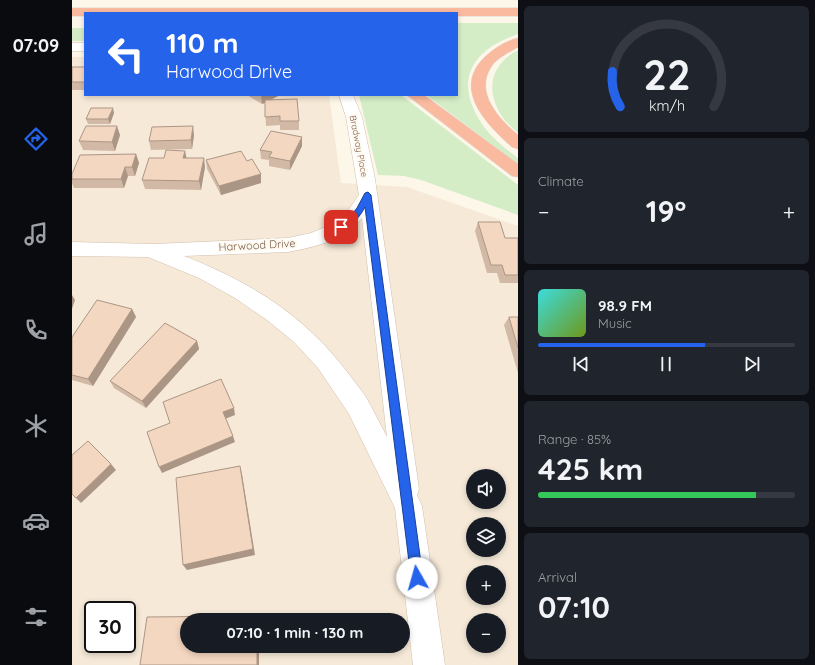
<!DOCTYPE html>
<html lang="en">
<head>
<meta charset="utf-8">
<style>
  :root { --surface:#171b24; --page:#20242c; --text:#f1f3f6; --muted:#9ea1a6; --line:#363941; --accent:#2563eb }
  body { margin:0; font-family:Quicksand,sans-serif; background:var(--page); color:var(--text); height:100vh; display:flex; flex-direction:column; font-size:15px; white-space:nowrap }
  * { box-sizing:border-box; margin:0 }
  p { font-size:13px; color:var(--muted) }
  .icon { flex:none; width:22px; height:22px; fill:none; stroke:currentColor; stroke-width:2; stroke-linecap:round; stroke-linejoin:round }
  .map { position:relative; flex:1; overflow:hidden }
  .panel { display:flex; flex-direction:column; gap:6px; padding:6px; background:#0d0f14; width:297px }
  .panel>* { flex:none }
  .banner { position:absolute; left:12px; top:12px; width:374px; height:84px; border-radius:0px; box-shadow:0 2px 6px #0003; background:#2563eb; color:#fff; overflow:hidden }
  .buttons { position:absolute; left:394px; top:469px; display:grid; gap:8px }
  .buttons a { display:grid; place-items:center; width:40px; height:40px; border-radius:50%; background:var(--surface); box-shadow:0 2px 6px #0003; font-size:20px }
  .speed { position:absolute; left:12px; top:601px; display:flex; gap:8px; font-size:20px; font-weight:700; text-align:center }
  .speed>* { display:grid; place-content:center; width:52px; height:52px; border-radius:50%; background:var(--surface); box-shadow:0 2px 6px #0003; line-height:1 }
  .speed .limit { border:2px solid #111; border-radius:6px; background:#fff; color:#111 }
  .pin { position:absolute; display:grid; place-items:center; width:34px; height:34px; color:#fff; margin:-17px; border-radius:8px; box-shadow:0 2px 6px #0006 }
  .me { position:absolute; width:44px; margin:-22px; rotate:353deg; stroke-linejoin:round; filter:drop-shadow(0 0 3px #0008) }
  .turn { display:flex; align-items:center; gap:14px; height:84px; padding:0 16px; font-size:18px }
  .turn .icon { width:52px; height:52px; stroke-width:2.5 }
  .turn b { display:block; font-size:28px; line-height:34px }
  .big { font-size:30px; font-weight:800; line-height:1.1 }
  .panel .card { flex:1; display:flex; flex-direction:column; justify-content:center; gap:6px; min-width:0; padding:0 14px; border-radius:6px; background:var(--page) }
  .panel .dial { align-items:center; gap:0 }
  .dial svg { height:104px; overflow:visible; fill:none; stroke:var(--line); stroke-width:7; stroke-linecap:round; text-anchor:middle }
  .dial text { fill:var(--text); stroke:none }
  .song { display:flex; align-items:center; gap:12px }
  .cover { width:48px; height:48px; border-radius:6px; background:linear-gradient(135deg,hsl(180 70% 55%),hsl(80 70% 35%)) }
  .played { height:4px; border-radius:2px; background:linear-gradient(90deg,var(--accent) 65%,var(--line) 65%) }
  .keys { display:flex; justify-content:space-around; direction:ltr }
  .heat { display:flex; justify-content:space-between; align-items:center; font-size:22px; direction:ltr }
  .charge { height:6px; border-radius:3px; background:linear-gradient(90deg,#34c759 85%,var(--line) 0) }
  .trip { position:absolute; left:108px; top:613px; width:230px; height:40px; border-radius:20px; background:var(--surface); box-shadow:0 2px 6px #0003; font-weight:800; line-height:40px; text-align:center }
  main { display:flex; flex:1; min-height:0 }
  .tabs { display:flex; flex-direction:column; width:72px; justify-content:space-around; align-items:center; background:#090b0e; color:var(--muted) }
  .tabs .icon { width:28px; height:28px }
  .tabs .on { color:var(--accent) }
  .tabs b { font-size:18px; color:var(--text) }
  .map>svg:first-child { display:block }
</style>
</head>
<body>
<main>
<nav class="tabs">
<b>07:09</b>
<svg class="icon on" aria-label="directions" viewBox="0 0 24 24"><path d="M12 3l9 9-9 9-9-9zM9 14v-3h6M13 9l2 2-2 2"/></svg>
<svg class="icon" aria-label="music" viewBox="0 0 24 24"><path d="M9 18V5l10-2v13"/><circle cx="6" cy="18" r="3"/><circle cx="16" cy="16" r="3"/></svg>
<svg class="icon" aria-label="phone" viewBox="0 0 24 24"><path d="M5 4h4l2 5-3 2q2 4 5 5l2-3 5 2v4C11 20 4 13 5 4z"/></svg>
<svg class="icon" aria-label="climate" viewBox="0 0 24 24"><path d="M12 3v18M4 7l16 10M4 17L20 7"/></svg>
<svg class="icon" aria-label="car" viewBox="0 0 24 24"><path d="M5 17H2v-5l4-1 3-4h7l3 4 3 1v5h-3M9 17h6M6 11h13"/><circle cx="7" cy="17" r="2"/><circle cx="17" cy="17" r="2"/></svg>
<svg class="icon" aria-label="filters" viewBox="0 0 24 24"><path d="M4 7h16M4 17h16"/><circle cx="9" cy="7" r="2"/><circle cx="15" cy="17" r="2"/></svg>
</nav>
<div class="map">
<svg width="446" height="665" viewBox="0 0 446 665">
  <rect width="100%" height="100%" fill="#fdf7ea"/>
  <path fill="#f6e9d8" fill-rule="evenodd" d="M0,57H13V95H257L269,183L335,187L446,226V665H0ZM401,476H427V502H401ZM401,524H427V550H401ZM401,572H427V598H401ZM21,610H55V644H21ZM115,620H331V646H115ZM401,620H427V646H401Z"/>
  <g fill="#d5edc7">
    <path d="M385,23H446V34C397,51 381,83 412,127C421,139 434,149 446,158V164L354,95H385Z"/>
    <rect x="0" y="28" width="13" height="13"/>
    <path d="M446,50V133C440,127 433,122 429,115C413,89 419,64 446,50Z"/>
    <path d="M287,95H329L446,185V215L349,180L332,176L306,175Z"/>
  </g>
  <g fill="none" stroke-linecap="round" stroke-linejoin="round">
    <g stroke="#d2bfae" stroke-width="1">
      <g id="minor">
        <rect x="0" y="43" width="13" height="8"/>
        <path d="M267,95H281L290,117L303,179L347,489L345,495L350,506L373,665H341L323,508L277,414L246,368L222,342L195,320L163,298L127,278L76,257L0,256V242L82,244L216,238L239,233L256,226L275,212L287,195L274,117ZM290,218L315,437C308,424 302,411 295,399C291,392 284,384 279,377C235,317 181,283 112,256L216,252C242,247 272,241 290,218Z"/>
      </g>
    </g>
    <g stroke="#ddd5d0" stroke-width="1">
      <g id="motorway">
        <path d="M0,8H446V16H385V13H13V16H0Z"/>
        <path d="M446,38V47C436,53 425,58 419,67C402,93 428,120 446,135V149L440,147C414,124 379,88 414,56C423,48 434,41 446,38Z"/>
        <path d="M335,95H352L446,164V177L440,176Z"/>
      </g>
    </g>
    <use href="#minor" fill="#fff" fill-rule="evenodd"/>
    <use href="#motorway" fill="#faba9f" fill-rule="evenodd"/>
  </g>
  <g fill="#d2b9a5">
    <rect x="0" y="67" width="13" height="23"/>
    <path d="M175,95H208L199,100L227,121V130H208V125L194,126L193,103L190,104Z"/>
    <path d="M42,113L38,124H16L14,119Z"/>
    <path d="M48,135L43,151L11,150L7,141Z"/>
    <path d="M122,135L120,149L79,150L77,141Z"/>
    <path d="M230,137V146L218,170L197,166V160L189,159L188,150Z"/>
    <path d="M64,154L67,163L63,176H56L52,188H2L0,183V174Z"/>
    <path d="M114,158L133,167L129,190L73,189L70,180Z"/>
    <path d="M134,160L175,161L189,174V183L149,195L135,169Z"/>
    <path d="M406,222L433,238H446V283H428L425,273H415L403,231Z"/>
    <path d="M60,309L64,317L21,386L0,380V337Z"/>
    <path d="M437,317H446V373L432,325Z"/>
    <path d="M125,341L127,349L74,408L42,388L38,381Z"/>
  </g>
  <g fill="#ab9686">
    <path d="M189,95H208L190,104Z"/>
    <path d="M41,108L42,113L38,124L36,119Z"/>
    <path d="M45,126L48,135L43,151L40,142Z"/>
    <path d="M121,126L122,135L120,149L119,140Z"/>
    <path d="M230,137V146L218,170V161Z"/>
    <path d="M113,151L115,160L111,158Z"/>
    <path d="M64,154L67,163L63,176L60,167Z"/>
    <path d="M132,158L133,167L129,190L127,181Z"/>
    <path d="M53,167L56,176L52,188L49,179Z"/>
    <path d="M189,174V183L149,195L147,186Z"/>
    <path d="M0,295L3,300L0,309Z"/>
    <path d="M60,309L64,317L21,386L16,379Z"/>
    <path d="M125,341L127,349L74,408L70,401Z"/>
    <path d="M162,408L163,415L153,419L151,412Z"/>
    <path d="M161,436L163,442L90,473L87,467Z"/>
    <path d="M39,464L44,470L9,503L4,498Z"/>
    <path d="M168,466L170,474L183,555L115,570L111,565Z"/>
    <rect x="185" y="646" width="2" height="19"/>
  </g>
  <g fill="#f4d7c0" stroke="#ab9686">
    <rect x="0" y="67" width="13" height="15"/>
    <path d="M225,99L227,121H208V116L193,117V100Z"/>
    <path d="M19,108H41L36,119H14Z"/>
    <path d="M14,126H45L40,142L7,141Z"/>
    <path d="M121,126L119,140L77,141L80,127Z"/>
    <path d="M199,131L230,137L218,161L197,157L200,152L188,150Z"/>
    <path d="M94,150L113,151L111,158H132L127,181L70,180L77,158H92Z"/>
    <path d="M169,151L175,161L180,159L189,174L147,186L134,160Z"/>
    <path d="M64,154L60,167H53L49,179H0V174L8,155Z"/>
    <path d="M406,222H428L433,238H446V275H433L430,265H419Z"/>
    <path d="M25,300L60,309L16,379L0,375V337Z"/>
    <path d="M437,317H446V348Z"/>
    <path d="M93,323L125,341L70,401L38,381Z"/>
    <path d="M149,379L162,408L151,412L161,436L87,467L75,432L98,423L91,402Z"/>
    <path d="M16,441L39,464L4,498L0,494V455Z"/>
    <path d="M168,466L181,549L111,565L104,478Z"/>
    <path d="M186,616V620H115V646H185V665H68L75,617Z"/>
  </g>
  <path fill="#2563eb" stroke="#184099" d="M296,192L299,195L351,578L350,582L345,584L341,582L339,578L293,207C289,215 277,231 266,229L265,227L277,218L285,208L293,193Z"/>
  <g text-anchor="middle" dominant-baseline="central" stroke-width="4" stroke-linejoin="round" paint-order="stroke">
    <g font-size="9" fill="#7b5e4b" stroke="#fffaf1">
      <text transform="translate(287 146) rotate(79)">Bradway Place</text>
    </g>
    <g font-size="11" fill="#7b5e4b" stroke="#fffaf1">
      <text transform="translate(185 245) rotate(-3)">Harwood Drive</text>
    </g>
  </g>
</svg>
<div class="buttons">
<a><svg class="icon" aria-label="sound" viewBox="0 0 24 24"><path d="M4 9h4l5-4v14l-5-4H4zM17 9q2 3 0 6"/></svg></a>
<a><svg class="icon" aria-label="layers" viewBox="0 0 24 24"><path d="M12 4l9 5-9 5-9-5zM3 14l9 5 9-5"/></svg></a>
<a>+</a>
<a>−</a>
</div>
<div class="speed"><div class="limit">30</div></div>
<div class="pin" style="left:269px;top:227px;background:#d93025"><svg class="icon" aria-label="arrive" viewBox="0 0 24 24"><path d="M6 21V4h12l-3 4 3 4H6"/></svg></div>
<svg class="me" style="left:345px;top:578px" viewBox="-20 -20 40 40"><circle r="19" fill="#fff"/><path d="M0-13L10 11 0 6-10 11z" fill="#2563eb"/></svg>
<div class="trip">07:10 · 1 min · 130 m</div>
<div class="banner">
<div class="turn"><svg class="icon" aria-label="left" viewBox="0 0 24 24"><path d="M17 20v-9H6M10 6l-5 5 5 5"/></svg><div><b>110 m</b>Harwood Drive</div></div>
</div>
</div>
<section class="panel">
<div class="card dial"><svg viewBox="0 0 100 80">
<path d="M14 69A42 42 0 1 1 86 69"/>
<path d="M14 69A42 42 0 0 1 8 42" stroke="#2563eb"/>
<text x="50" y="56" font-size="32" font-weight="700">22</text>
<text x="50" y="72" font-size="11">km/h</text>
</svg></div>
<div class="card"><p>Climate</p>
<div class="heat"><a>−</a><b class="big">19°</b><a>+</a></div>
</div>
<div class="card">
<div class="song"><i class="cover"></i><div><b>98.9 FM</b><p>Music</p></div></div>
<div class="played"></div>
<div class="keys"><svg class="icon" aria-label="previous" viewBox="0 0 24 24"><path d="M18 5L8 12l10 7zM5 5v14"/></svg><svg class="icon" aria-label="pause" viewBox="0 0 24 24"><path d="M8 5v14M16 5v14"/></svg><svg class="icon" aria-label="next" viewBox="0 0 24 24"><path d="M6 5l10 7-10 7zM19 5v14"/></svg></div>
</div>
<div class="card"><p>Range · 85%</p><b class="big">425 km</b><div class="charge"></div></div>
<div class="card"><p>Arrival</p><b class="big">07:10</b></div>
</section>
</main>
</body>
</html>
